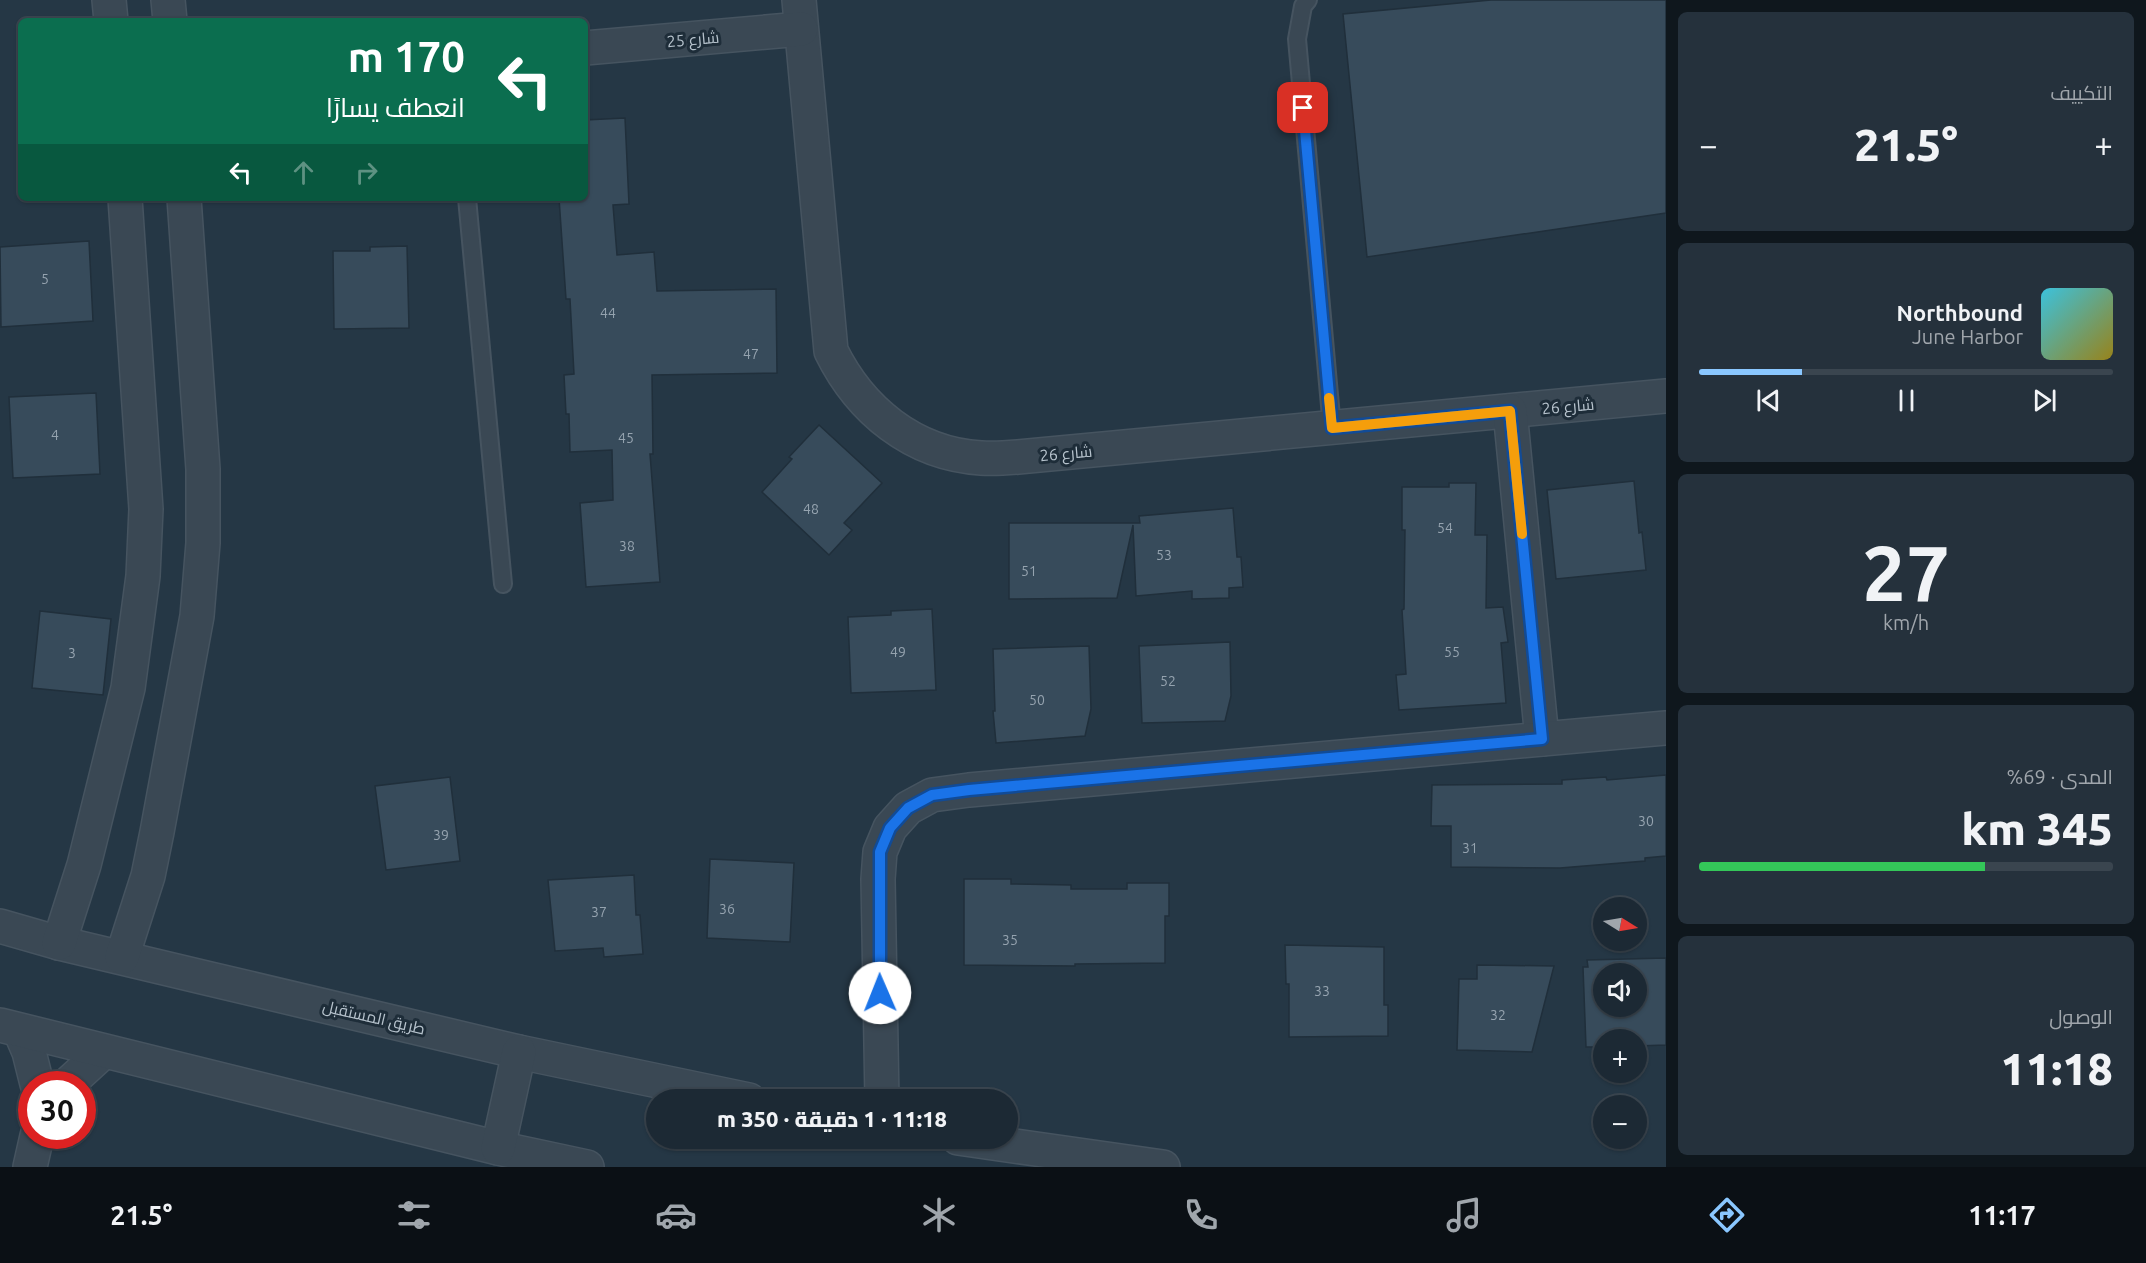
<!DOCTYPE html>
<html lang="ar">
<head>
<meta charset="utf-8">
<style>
  :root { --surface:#1c2934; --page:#25313c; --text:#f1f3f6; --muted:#a0a6ac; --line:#3a454f; --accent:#8ac7ff }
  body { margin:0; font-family:Ubuntu,Cairo,sans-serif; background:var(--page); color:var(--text); direction:rtl; height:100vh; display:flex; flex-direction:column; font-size:22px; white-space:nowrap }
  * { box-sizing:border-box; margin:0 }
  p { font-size:20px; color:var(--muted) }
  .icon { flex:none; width:33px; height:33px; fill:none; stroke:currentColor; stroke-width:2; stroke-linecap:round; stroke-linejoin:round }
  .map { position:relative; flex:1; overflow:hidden; direction:ltr }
  .drawer { display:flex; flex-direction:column; gap:12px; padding:12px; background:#0f171d; width:480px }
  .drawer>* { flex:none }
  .top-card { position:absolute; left:18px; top:18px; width:570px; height:183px; border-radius:9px; box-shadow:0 2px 4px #0004,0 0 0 2px var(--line); direction:rtl; background:#0b6e4f; color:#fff; overflow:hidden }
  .needle { width:39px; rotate:101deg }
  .controls { position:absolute; left:1593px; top:897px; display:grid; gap:12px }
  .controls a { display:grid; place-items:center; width:54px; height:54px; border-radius:50%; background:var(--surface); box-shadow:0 2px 4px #0004,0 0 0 2px var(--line); font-size:30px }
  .speed { position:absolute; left:18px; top:1071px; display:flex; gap:12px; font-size:30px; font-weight:700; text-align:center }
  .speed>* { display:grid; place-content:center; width:78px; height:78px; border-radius:50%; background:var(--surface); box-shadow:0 2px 4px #0004,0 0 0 2px var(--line); line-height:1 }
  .speed .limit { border:9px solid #d22; background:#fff; color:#111 }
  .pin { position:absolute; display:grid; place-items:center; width:51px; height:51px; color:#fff; margin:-26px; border-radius:12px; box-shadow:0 3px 9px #0006 }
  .me { position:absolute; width:66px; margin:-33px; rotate:359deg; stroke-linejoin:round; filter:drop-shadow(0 0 4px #0008) }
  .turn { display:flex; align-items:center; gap:21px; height:126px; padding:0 24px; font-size:27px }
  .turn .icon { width:78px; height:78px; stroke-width:2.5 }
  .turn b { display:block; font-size:42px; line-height:51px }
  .lanes { display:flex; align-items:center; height:57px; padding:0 24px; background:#0003; justify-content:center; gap:30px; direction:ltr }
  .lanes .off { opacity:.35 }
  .big { font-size:45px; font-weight:800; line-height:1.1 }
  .drawer .tile { flex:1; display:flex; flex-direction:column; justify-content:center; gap:9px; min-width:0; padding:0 21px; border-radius:9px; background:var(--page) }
  .drawer .dial { align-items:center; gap:0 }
  .dial b { font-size:78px; line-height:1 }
  .song { display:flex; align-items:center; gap:18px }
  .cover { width:72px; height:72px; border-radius:9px; background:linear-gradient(135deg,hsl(190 70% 55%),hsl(50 70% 35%)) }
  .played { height:6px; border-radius:3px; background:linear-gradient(90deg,var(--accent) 25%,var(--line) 25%) }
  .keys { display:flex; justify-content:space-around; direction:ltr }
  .heat { display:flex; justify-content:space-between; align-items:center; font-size:33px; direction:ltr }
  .charge { height:9px; border-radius:4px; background:linear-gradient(90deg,#34c759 69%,var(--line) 0) }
  .trip { position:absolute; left:646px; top:1089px; width:372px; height:60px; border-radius:30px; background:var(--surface); box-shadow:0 2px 4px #0004,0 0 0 2px var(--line); font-weight:800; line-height:60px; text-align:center; direction:rtl }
  .dock { display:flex; height:96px; justify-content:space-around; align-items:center; background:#0b1015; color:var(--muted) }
  .dock .icon { width:42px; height:42px }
  .dock .selected { color:var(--accent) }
  .dock b { font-size:27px; color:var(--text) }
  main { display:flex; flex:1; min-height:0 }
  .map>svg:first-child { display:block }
</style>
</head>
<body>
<main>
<section class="drawer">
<div class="tile"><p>التكييف</p>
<div class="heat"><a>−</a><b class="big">21.5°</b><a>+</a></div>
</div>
<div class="tile">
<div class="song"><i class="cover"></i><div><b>Northbound</b><p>June Harbor</p></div></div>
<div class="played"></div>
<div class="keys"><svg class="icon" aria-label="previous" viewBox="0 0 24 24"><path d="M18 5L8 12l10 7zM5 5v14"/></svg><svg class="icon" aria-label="pause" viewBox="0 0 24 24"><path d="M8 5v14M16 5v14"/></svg><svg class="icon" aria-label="next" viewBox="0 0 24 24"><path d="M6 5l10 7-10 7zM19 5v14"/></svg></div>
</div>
<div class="tile dial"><b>27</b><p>km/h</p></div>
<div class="tile"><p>المدى · 69%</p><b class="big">345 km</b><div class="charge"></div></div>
<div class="tile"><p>الوصول</p><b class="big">11:18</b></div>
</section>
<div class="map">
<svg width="1666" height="1167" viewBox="0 0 1666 1167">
  <rect width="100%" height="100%" fill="#253745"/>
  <g fill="#374b5b" stroke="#202f3b" stroke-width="1.5" fill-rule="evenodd">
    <path d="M1491,0H1666V213L1367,257L1343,14Z"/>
    <path d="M625,118L629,204L613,205L617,255L654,252L657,291L776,289L777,373L652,375L653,454H650L660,582L586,587L580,503L613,500L612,450L570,452L569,414H566L564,375L574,374L570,299H566L559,198H585V120Z"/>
    <path d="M89,241L93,321L1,327L0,247Z"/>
    <path d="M407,246L409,328L334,329L333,251H370V247Z"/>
    <path d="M96,393L100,474L13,478L9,397Z"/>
    <path d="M819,425L882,483L844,523L852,530L829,555L762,492L792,459L789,457Z"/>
    <path d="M1634,481L1639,533L1642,532L1646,570L1556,579L1547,490Z"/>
    <path d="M1449,483H1476L1475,535H1487L1486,608L1503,607L1508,642L1501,643L1506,703L1399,710L1396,675L1406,674L1402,610L1404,609L1405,530H1402V487H1449Z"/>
    <path d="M1233,508L1237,557H1241L1243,587L1229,588V598L1192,599V591L1136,596L1133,525L1117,598L1009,599V523H1140L1139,516Z"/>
    <path d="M932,609L936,690L851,693L848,617L891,615V611Z"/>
    <path d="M40,611L111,619L103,695L32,688Z"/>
    <path d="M1230,642L1231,696L1225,721L1142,723L1139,646Z"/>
    <path d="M1089,646L1091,709L1085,736L996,743L993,711H995L993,649Z"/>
    <path d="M1666,775V856L1645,858V861L1560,868L1451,867V826H1431L1432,785L1562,784V780L1606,777L1607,780Z"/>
    <path d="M450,777L460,861L386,870L375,786Z"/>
    <path d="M710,859L794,863L790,942L707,938Z"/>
    <path d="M634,875L636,915H640L643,954L604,957L603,948L555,951L548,880Z"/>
    <path d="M964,879H1011V884L1071,885V889H1127V883H1169V916H1165V963L1075,964V966L964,965Z"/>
    <path d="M1285,945L1384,947V1005H1388V1036L1289,1037V984H1286Z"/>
    <path d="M1666,958V1045L1636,1046V1040H1604V1047H1586L1583,967H1588L1587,960ZM1604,974H1636V1006H1604Z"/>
    <path d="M1477,965L1554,966L1532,1052L1457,1050L1459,979H1477Z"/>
  </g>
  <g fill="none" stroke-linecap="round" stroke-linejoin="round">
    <g stroke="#465460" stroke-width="20">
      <g id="service">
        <path d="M1308,0L1303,6L1297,39L1332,428"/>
        <path d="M467,198L503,584"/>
      </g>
    </g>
    <g stroke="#465460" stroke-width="36">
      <g id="minor">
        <path d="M799,0L831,351C860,410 913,454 981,458C993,459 1006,458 1018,457L1666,396"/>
        <path d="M585,48L801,29"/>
        <path d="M1510,411L1542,739"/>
        <path d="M20,1031L29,1052L37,1084"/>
        <path d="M68,1084L103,1052"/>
        <path d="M882,1100L878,879L880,852L890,828L908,808L932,795L969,790L1666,728"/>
        <path d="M30,1167L37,1136"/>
      </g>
    </g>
    <g stroke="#465460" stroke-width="36">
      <g id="tertiary">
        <path d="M109,0L111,21"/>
        <path d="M168,0L170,21"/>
        <path d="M0,926L59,943L206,978L519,1052L749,1100"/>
        <path d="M59,943L84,865L128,688L143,576L146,509L125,198"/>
        <path d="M122,957L148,876L157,832L197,616L203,543V469L184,198"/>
        <path d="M0,1025L498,1148L587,1167"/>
        <path d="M958,1138L1163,1167"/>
        <path d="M498,1148L519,1052"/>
      </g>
    </g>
    <use href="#service" stroke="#3a4854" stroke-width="16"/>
    <use href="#minor" stroke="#3a4854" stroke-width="33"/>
    <use href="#tertiary" stroke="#3a4854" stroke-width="33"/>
  </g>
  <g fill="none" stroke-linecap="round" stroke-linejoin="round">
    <g stroke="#114b97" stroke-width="15">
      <path id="route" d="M880,993V852L890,828L908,808L932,795L969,790L1542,739L1510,411L1332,428L1303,108"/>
    </g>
    <use href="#route" stroke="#1a73e8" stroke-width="10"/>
    <path stroke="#f59e0b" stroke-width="10" d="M1329,398L1332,428L1510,411L1522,534"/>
  </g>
  <g text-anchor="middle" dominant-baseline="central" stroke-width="6" stroke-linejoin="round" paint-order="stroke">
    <g font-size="14" fill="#95a3af">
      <text x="45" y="279">5</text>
      <text x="608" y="313">44</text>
      <text x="751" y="354">47</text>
      <text x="55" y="435">4</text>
      <text x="626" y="438">45</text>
      <text x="811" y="509">48</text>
      <text x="1445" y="528">54</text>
      <text x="627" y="546">38</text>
      <text x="1164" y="555">53</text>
      <text x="1029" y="571">51</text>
      <text x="898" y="652">49</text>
      <text x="1452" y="652">55</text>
      <text x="72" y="653">3</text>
      <text x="1168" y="681">52</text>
      <text x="1037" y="700">50</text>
      <text x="1646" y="821">30</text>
      <text x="441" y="835">39</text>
      <text x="1470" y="848">31</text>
      <text x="727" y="909">36</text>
      <text x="599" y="912">37</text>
      <text x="1010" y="940">35</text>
      <text x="1322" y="991">33</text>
      <text x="1498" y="1015">32</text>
    </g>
    <g font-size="16" fill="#b7c3cd" stroke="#1e2d39">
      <text transform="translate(693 39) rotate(-5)">شارع 25</text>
      <text transform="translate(1568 406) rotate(-5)">شارع 26</text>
      <text transform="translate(1066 453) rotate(-5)">شارع 26</text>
      <text transform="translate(374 1017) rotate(13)">طريق المستقبل</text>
    </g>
  </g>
</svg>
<div class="controls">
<a><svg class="needle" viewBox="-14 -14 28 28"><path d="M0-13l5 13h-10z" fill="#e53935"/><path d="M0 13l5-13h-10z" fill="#a0a6ac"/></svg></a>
<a><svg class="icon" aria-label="sound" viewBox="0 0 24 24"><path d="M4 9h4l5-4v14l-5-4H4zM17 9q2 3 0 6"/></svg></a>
<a>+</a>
<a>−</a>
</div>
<div class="speed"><div class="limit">30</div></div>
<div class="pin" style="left:1303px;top:108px;background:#d93025"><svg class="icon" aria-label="arrive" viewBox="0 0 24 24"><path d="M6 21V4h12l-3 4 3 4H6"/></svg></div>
<svg class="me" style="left:880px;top:993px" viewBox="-20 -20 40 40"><circle r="19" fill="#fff"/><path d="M0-13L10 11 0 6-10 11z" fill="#1a73e8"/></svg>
<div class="trip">11:18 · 1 دقيقة · 350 m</div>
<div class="top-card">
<div class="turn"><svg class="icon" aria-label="left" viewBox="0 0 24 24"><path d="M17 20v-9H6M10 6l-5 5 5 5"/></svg><div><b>170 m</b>انعطف يسارًا</div></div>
<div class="lanes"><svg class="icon" aria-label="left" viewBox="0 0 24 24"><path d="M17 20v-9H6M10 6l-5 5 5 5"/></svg><svg class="icon off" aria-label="ahead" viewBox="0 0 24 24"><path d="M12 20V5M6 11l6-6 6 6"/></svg><svg class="icon off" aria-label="right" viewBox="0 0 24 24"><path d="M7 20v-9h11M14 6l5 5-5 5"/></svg></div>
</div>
</div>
</main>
<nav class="dock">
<b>11:17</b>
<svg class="icon selected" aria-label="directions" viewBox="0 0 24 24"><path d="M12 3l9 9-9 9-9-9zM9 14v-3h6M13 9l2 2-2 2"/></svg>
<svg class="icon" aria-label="music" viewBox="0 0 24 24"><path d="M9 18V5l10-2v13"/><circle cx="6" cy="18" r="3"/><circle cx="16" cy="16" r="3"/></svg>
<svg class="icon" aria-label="phone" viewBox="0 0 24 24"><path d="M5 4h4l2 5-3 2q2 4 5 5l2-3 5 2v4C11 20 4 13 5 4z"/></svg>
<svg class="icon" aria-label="climate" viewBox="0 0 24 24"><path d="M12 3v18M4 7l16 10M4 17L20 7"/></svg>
<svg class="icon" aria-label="car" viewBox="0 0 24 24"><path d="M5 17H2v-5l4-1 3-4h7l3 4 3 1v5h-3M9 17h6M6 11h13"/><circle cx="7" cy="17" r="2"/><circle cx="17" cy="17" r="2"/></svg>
<svg class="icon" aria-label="filters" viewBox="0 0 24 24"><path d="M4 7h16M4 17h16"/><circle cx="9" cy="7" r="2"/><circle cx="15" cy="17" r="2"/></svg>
<b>21.5°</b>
</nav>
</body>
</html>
